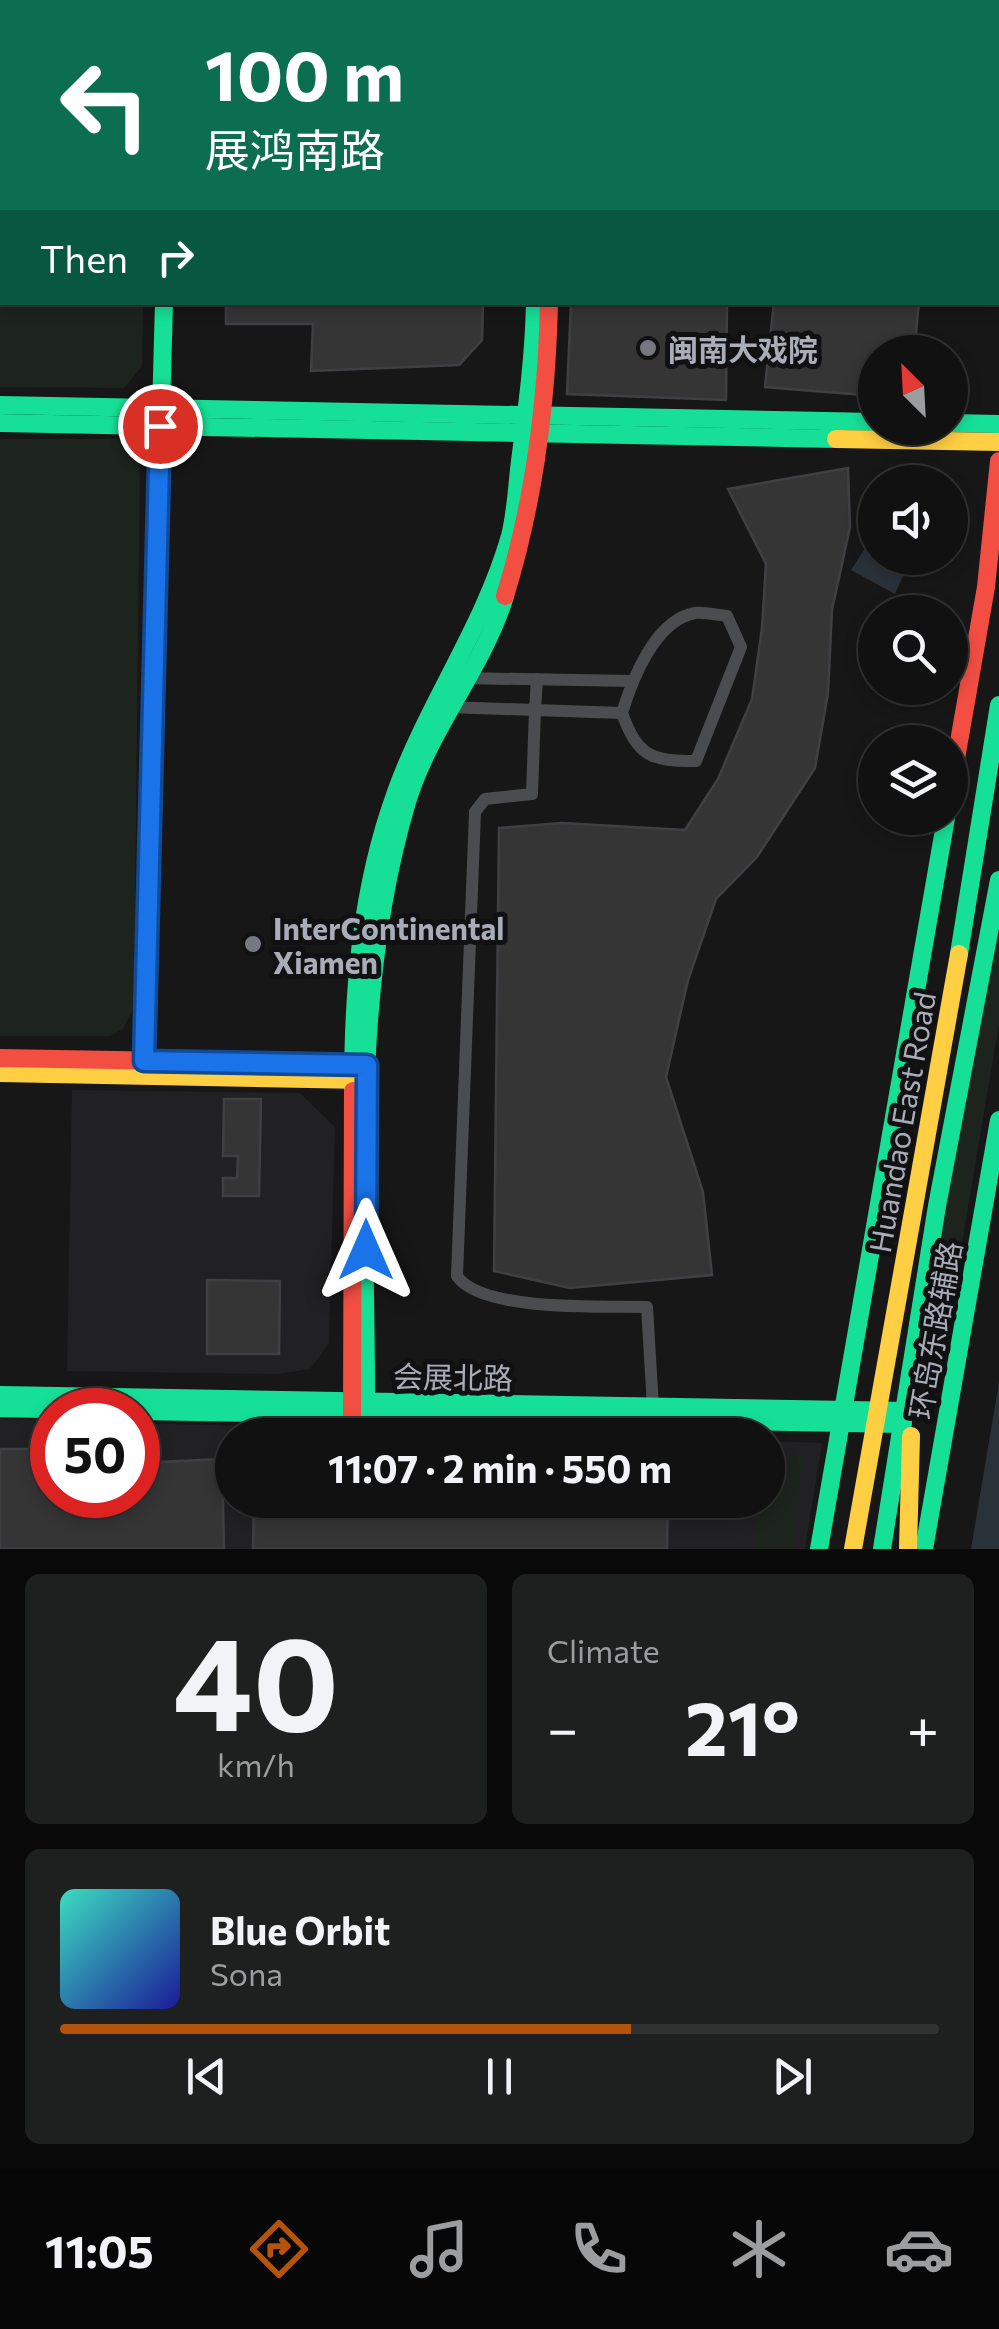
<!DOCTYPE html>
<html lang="en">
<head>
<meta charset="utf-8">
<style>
  :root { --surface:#111; --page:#1e1f1f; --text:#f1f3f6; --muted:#9c9d9f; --line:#303131; --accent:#b45309 }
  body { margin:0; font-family:Commissioner,"Noto Sans SC",sans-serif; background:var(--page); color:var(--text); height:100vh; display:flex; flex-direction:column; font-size:38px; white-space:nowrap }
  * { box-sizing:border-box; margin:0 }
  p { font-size:32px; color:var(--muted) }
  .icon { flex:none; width:55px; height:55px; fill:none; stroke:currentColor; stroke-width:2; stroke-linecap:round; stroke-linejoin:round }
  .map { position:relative; height:1549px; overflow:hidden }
  .side { display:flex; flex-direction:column; gap:25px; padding:25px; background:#090909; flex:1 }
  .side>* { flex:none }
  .top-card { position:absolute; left:0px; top:0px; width:1000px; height:305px; box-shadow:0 5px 15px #0003,0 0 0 2px var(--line); background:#0b6e4f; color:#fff; overflow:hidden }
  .needle { width:65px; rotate:336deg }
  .tools { position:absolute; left:858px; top:335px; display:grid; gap:20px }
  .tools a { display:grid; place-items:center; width:110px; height:110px; border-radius:50%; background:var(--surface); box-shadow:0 5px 15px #0003,0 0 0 2px var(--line); font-size:50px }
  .speed { position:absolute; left:30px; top:1388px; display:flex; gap:20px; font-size:50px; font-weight:700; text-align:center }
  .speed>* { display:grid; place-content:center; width:130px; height:130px; border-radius:50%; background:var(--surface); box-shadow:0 5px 15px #0003,0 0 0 2px var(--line); line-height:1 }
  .speed .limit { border:15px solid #d22; background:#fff; color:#111 }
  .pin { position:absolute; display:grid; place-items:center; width:85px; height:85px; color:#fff; margin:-42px; border:5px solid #fff; border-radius:50%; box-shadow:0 2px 10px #0007 }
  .me { position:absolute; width:110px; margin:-55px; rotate:0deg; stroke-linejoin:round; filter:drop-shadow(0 0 8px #0008) }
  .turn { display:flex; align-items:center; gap:35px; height:210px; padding:0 40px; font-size:45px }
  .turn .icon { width:130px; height:130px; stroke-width:2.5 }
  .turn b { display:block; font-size:70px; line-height:85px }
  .then { display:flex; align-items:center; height:95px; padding:0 40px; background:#0003; gap:20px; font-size:38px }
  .big { font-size:75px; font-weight:700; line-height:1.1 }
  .side .tile { flex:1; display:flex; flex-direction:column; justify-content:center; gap:15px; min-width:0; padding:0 35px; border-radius:15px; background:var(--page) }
  .side .dial { align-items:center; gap:0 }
  .dial b { font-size:130px; line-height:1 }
  .song { display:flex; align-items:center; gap:30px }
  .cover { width:120px; height:120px; border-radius:15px; background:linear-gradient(135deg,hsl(170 70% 55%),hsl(240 70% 35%)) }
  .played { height:10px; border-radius:5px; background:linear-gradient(90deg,var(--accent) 65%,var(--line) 65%) }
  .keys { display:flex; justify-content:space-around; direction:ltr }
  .heat { display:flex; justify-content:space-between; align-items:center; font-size:55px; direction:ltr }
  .side .tiles { flex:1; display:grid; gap:25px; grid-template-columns:1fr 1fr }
  .tile:last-child { grid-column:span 2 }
  .trip { position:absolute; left:215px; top:1418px; width:570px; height:100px; border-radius:50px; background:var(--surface); box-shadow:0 5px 15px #0003,0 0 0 2px var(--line); font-weight:700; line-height:100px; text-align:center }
  .dock { display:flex; height:160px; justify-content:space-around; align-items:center; background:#070707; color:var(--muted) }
  .dock .icon { width:70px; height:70px }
  .dock .selected { color:var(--accent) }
  .dock b { font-size:45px; color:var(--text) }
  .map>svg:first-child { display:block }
</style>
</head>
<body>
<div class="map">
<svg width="999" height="1549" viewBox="0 0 999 1549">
  <rect width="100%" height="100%" fill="#171717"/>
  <g fill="#212123">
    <path d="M72,1090L300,1093L335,1127L329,1343L310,1369L278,1374L67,1371Z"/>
    <path d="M0,1419L52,1420V1495H138V1423L551,1435H232V1500H768V1441L822,1443L805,1549H0Z"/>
  </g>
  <g fill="#1d241e">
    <path d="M0,0H145L2,2V302L143,303L142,366L124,388L0,387Z"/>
    <path d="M0,439H119L140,453L134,1007L123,1029L110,1036H0Z"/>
    <path d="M999,882V1024L942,1360L927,1368L921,1360Z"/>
    <path d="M803,1454L794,1549H754L757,1500H768V1456Z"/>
  </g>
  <g fill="#2a3239">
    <path d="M875,533V558H911L895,594L851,570Z"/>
    <path d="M999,1382V1549H971Z"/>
  </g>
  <g fill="#353536" stroke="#3f4043" stroke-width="2.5">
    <path d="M226,302H483L482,340L459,365L311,371L313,324H226Z"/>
    <path d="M571,302H727L726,400L567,394Z"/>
    <path d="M774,302H919L914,352H875V396L765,387Z"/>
    <path d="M848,468L850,527L832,610L828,693L815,768L757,857L716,899L688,980L666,1077L703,1192L712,1275L570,1288L494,1271L499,828L562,823L685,830L718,779L752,699L762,628L766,564L728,489Z"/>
    <path d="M224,1099H261L259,1196H223V1178H237L238,1156H223Z"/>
    <path d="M207,1280L280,1281L279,1354H207Z"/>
    <path d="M0,1449H52V1495H138V1463L222,1459L224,1549H0Z"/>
    <path d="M254,1500H668L667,1549H253Z"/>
  </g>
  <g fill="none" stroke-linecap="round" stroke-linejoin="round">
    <g stroke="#4b4c50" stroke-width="12">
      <path d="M459,678L632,681"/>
      <path d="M446,707L535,710L537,679"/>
      <path d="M622,713C632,680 655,620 695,613C704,612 717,615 727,616L741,647L696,761C651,761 638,757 622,713L535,710L532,794L485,799L475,812L457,1276C481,1312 604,1306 647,1307L653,1407"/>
    </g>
    <g stroke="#16e098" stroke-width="18">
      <path d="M539,0V2"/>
      <path d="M553,0V2"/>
      <path d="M168,2L169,0"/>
      <path d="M0,405L875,422"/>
      <path d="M0,423L836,439"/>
      <path d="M950,423L999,424"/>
      <path d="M959,954L999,705"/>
      <path d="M230,1062L362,1065"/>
      <path d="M143,1075L164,302"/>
      <path d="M353,1091C353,990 361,888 396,792C428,703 484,627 510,536C516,512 517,485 520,461C527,408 534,356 535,302"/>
      <path d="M0,1395L905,1411"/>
      <path d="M0,1408L88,1410"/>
      <path d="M138,1411L903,1424"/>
      <path d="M366,1415C367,1211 348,1000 407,802C429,729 483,668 505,596"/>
      <path d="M819,1549L946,818"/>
      <path d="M882,1549L937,1206L999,880"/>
      <path d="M924,1549L999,1120"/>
    </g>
    <g stroke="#ffcf43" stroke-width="18">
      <path d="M836,439L999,442"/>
      <path d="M0,1073L364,1080"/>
      <path d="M853,1549L959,954"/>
      <path d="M908,1549L911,1436"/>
    </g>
    <g stroke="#f24e42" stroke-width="18">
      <path d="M505,596C534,502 547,400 549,302"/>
      <path d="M950,793L986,587L999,461"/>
      <path d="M0,1058L230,1062"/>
      <path d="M352,1415L353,1091"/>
    </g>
  </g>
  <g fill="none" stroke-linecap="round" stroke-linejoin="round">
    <g stroke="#114b97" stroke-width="25">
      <path id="route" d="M160,426L144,1061L367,1065L366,1250"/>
    </g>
    <use href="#route" stroke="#1a73e8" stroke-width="18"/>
  </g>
  <g fill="#757880" stroke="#111113" stroke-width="4">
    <circle cx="648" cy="348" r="10"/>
    <circle cx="253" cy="944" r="10"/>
  </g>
  <g text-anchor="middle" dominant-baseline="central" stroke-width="10" stroke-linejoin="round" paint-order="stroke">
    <g font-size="30" font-weight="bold" fill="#a8adb8" stroke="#111113" text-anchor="start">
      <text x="668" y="348">闽南大戏院</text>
      <text x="273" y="927">InterContinental<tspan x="273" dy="34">Xiamen</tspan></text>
    </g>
    <g font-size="30" fill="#a8adb8" stroke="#111113">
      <text transform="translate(901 1122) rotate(-80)">Huandao East Road</text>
      <text transform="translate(934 1330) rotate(-80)">环岛东路辅路</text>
      <text transform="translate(453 1376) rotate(1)">会展北路</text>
    </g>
  </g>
</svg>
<div class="tools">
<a><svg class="needle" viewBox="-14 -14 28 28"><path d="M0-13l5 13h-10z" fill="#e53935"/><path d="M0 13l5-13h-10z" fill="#9c9d9f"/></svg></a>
<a><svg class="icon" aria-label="sound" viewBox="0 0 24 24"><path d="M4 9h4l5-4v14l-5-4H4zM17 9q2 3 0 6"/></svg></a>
<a><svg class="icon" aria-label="search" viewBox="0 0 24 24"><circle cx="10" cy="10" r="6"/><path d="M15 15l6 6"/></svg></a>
<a><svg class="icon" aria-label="layers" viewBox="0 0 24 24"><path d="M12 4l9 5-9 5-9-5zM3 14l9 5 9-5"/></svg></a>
</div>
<div class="speed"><div class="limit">50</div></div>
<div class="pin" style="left:160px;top:426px;background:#d93025"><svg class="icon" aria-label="arrive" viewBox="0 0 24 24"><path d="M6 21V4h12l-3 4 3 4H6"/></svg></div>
<svg class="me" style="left:366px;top:1250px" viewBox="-20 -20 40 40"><path d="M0-17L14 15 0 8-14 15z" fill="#1a73e8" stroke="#fff" stroke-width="4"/></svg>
<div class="trip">11:07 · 2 min · 550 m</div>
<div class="top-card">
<div class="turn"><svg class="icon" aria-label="left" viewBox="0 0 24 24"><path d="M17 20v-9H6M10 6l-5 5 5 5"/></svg><div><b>100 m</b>展鸿南路</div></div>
<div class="then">Then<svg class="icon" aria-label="right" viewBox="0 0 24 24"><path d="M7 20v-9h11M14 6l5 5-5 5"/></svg></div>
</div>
</div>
<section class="side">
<div class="tiles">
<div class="tile dial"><b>40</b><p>km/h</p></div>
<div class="tile"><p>Climate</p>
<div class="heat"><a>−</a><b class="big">21°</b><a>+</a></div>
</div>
<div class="tile">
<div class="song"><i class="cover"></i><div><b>Blue Orbit</b><p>Sona</p></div></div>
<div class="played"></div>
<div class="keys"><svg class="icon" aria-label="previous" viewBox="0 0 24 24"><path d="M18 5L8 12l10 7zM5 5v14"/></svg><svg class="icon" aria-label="pause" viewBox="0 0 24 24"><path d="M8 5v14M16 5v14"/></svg><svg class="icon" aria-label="next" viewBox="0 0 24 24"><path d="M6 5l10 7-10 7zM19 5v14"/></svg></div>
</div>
</div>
</section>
<nav class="dock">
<b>11:05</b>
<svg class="icon selected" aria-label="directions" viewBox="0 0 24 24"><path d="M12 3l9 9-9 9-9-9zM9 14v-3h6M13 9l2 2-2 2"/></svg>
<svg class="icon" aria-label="music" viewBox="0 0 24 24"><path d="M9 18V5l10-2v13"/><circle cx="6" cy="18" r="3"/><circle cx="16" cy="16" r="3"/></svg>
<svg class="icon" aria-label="phone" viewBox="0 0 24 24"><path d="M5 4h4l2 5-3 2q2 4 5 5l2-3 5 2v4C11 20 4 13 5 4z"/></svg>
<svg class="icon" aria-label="climate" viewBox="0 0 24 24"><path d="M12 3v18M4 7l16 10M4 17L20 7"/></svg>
<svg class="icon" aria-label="car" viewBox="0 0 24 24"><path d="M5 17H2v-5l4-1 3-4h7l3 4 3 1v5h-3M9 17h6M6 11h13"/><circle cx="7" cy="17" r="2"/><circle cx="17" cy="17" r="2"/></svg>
</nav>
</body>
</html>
